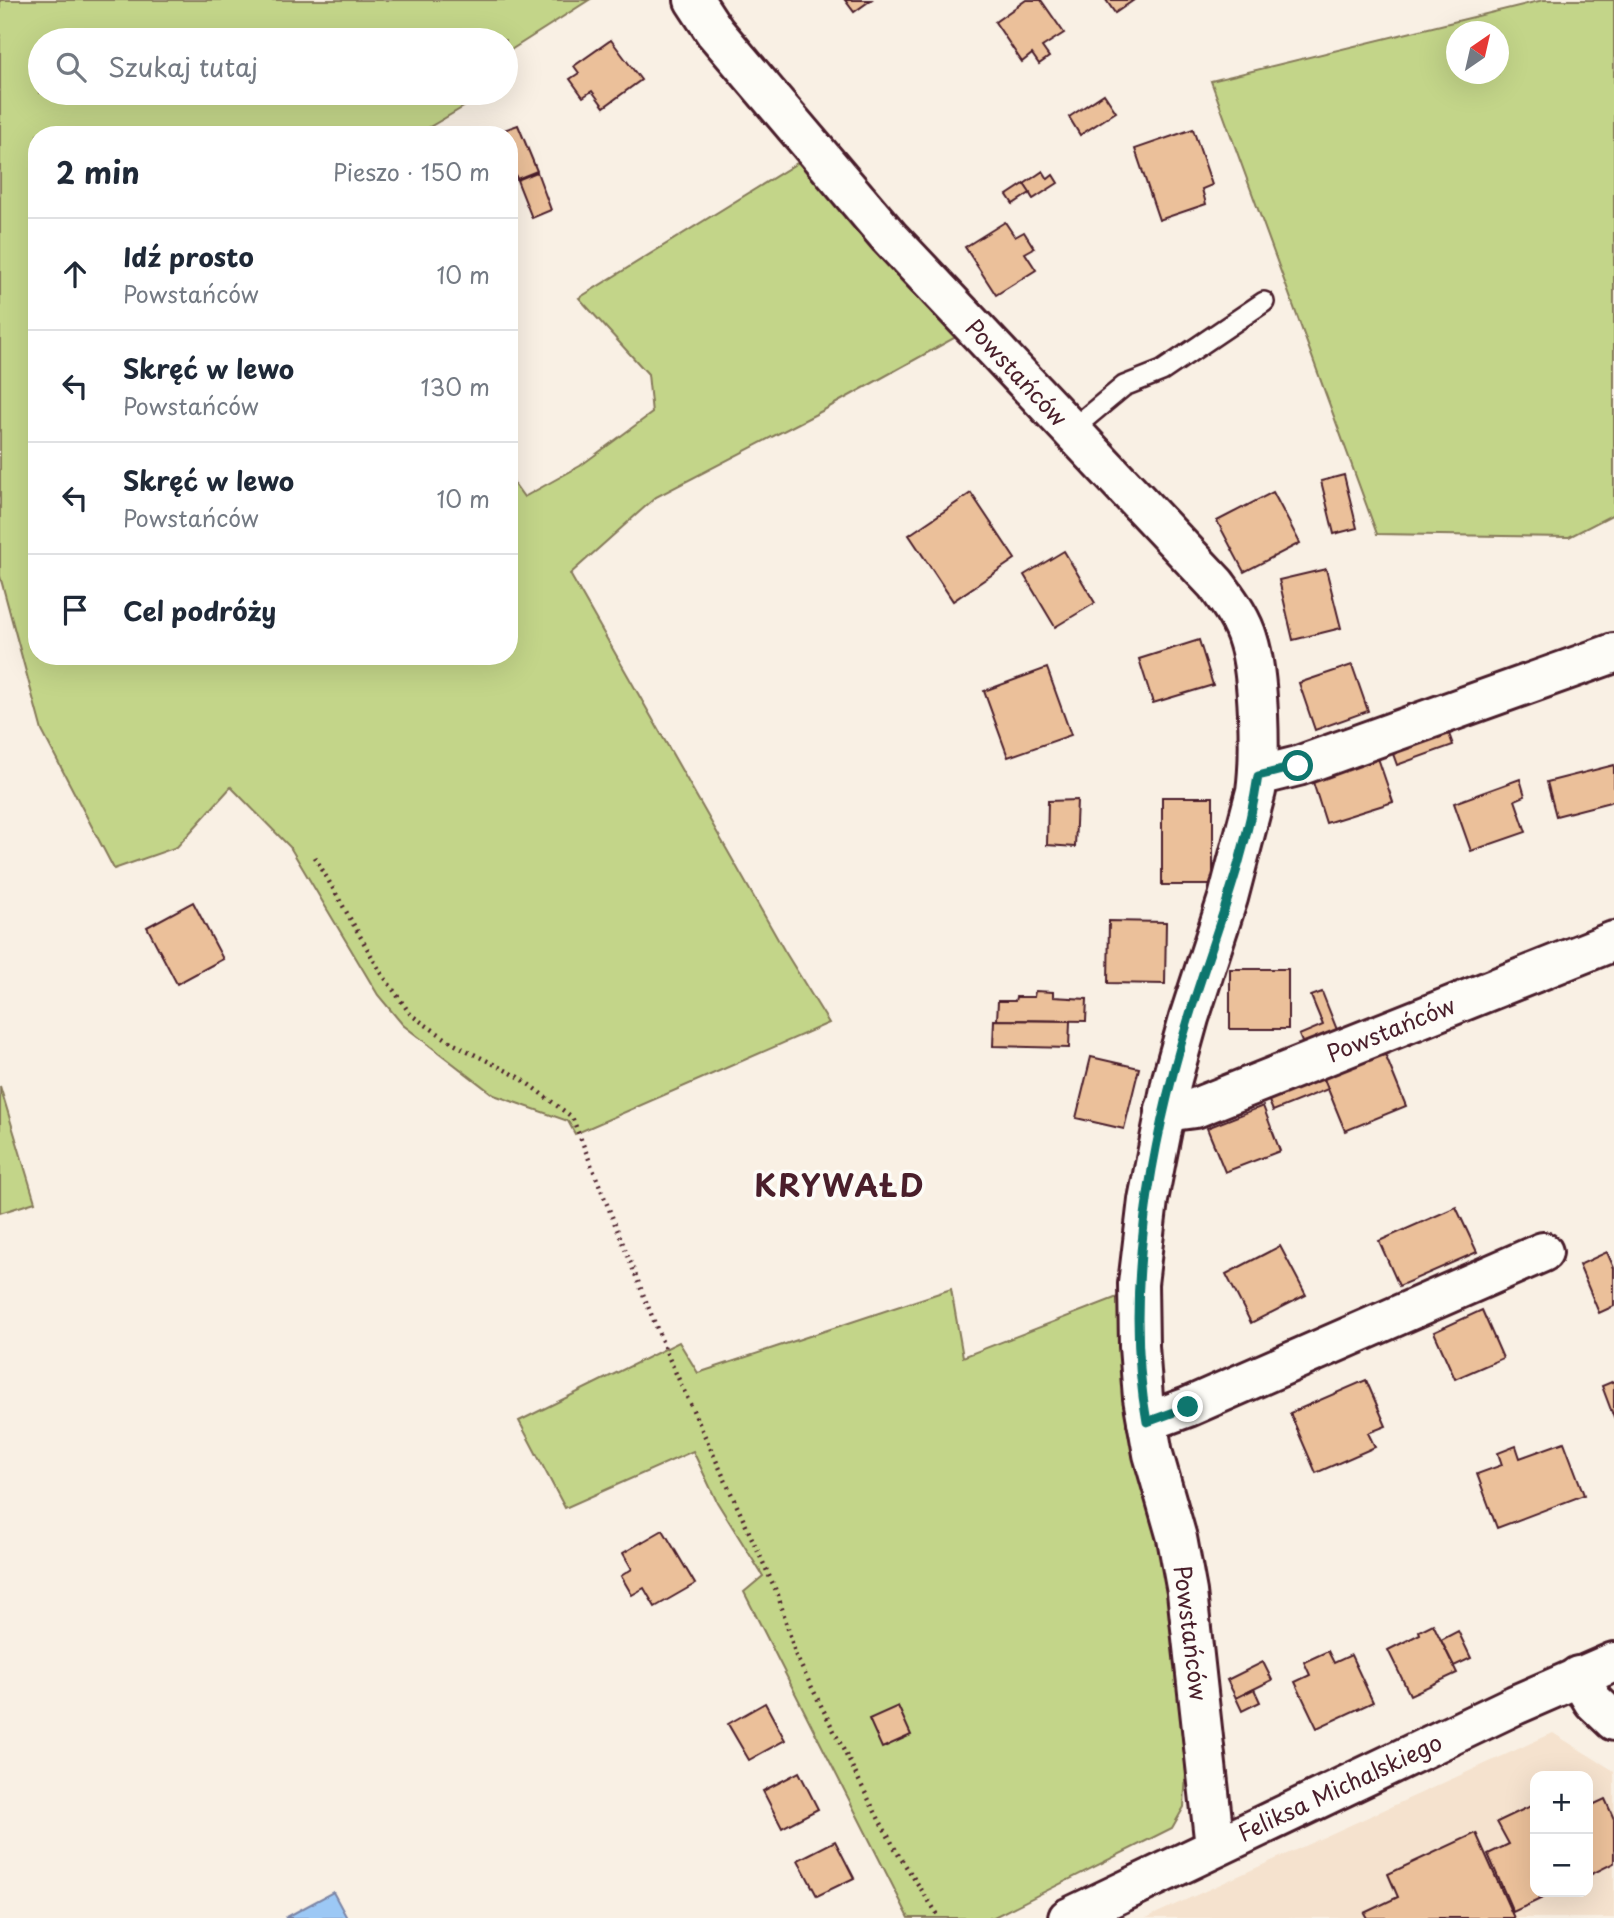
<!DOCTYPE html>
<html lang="pl">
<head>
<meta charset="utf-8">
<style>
  body { margin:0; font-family:"Playpen Sans",sans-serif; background:#f2f2f3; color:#1f2937 }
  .controls { position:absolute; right:21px; bottom:21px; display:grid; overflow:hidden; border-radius:14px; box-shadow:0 7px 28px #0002 }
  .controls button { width:63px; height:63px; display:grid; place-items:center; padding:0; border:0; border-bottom:2px solid #e0e1e3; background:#fff; color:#1f2937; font:35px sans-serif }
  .compass { position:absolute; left:1446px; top:21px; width:63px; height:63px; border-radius:50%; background:#fff; box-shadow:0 7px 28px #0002; rotate:34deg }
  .stop { position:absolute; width:21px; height:21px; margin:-16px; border:5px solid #0f766e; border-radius:50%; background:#fff }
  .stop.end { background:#0f766e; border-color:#fff; box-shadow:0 2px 7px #0008 }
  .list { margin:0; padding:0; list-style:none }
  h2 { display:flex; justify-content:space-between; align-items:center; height:91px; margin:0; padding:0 28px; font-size:30px }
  h2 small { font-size:23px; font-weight:400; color:#747a83 }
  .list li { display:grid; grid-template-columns:46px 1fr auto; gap:21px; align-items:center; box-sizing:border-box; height:112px; padding:0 28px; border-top:2px solid #e0e1e3 }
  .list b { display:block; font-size:26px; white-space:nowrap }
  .list p { margin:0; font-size:23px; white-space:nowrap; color:#747a83 }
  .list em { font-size:23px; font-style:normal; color:#747a83 }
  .icon { flex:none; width:38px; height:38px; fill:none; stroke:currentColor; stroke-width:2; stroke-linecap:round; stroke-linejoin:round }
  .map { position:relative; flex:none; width:1614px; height:1918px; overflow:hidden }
  .search { position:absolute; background:#fff; box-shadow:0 7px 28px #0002; left:28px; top:28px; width:490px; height:77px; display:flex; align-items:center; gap:18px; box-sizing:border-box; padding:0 24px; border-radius:38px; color:#747a83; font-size:26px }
  .panel { position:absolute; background:#fff; box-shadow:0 7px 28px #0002; left:28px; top:126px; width:490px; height:539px; border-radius:28px }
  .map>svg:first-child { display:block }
  .built { fill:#f5e2ce; fill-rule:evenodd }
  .green { fill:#c3d589; stroke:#867a5a; stroke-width:2; fill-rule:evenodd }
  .water { fill:#9cc8f5; stroke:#7b84a4; stroke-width:2 }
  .building { fill:#ebc09a; stroke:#4a1f2b; stroke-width:2 }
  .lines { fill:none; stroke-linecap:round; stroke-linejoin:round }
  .lane-casing { stroke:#4a1f2b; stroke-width:24 }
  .street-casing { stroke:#4a1f2b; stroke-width:44 }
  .secondary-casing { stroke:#4a1f2b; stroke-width:44 }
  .path { stroke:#4a1f2b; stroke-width:4.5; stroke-dasharray:2 5; stroke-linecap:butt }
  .lane { stroke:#fdfcf7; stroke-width:19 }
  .street { stroke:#fdfcf7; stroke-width:38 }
  .secondary { stroke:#fdfcf7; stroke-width:38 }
  .route { stroke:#0f766e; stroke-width:9 }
  .labels { text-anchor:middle; stroke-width:7; stroke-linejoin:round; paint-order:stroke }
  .street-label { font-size:23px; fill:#4a1f2b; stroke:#fdfcf7 }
  .district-label { font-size:30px; font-weight:bold; letter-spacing:2px; fill:#4a1f2b; stroke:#fdfcf7 }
</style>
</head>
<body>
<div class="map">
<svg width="1614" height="1918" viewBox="0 0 1614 1918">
  <rect width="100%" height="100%" fill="#f9f0e4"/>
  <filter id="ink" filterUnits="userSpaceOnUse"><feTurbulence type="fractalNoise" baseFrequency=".0143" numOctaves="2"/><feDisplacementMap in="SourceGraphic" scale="14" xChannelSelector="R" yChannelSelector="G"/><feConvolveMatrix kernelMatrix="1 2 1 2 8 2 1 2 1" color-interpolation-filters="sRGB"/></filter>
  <g filter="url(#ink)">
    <path class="built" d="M1553 1733 1614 1771V1918H1146ZM1535 1776H1588V1892H1535Z"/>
    <g class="green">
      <polygon points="0,0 589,0 506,53 506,40 40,40 40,93 460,93 467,105 416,135 37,135 37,656 509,656 509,476 524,497 580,466 652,413 648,374 579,298 802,160 956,337 822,411 656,497 570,574 784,950 829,1023 575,1134 568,1121 494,1095 403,1025 378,995 290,847 231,787 177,847 114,869 42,731 0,576"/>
      <path d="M1543 0H1614V514L1569 537 1377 534 1211 81ZM1456 32H1498V74H1456Z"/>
      <polygon points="0,1086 35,1202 0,1213"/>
      <polygon points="951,1289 963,1357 1120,1296 1120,1365 1125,1412 1160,1551 1168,1594 1186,1772 1184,1807 1172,1828 992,1918 909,1918 744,1592 763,1576 717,1502 693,1451 565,1508 519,1421 679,1342 698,1373"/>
    </g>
    <polygon class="water" points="333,1892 347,1918 285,1918"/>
    <g class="building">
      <polygon points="845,0 871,0 854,12"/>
      <polygon points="1026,0 1041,0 1064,33 1042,47 1049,57 1039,64 1032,54 1022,62 995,22"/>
      <polygon points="1106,0 1134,0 1115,13"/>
      <polygon points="611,40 641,80 604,107 592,91 583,97 570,79 579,73 574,66"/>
      <polygon points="1104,94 1116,112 1080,135 1069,117"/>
      <polygon points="518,125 537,171 517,179 509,161 509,135 499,135 498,132"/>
      <polygon points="1193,129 1212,185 1202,189 1206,204 1159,220 1135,149"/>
      <polygon points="1043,171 1048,179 1053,175 1058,183 1033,199 1024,184"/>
      <polygon points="537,172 551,210 532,218 517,180"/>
      <polygon points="1024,184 1030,193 1013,204 1007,195"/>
      <polygon points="1005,222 1015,237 1024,232 1034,248 1025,253 1036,270 996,295 965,247"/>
      <polygon points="1344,475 1357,528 1334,534 1321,481"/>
      <polygon points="1273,492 1300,543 1244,572 1217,521"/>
      <polygon points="971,493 1015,559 953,601 909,535"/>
      <polygon points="1064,551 1095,603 1055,627 1024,575"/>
      <polygon points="1326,569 1341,628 1293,640 1279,580"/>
      <polygon points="1199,640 1213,685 1153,703 1139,659"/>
      <polygon points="1352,665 1368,711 1315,730 1299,683"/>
      <polygon points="1047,668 1071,735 1008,757 984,691"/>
      <polygon points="1444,720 1453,745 1397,765 1388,740"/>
      <polygon points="1378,758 1393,802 1326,823 1312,779"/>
      <polygon points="1614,765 1614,801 1556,816 1547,782"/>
      <polygon points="1520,779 1525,796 1515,800 1526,832 1471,851 1454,803"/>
      <rect x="1162" y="797" width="51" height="88"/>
      <polygon points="1077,800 1075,847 1047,845 1048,801"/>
      <polygon points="193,902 223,959 177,984 147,927"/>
      <polygon points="1109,921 1166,922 1165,984 1108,983"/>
      <rect x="1230" y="969" width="58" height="60"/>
      <polygon points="1035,991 1053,992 1053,997 1087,999 1086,1021 997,1020 998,1001 1015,1001 1016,997 1034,997"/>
      <polygon points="1322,992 1341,1040 1307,1054 1299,1035 1323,1025 1311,996"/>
      <polygon points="994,1020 1070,1021 1069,1048 993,1046"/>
      <polygon points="1380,1042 1406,1106 1345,1131 1319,1067"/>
      <polygon points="1091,1057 1139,1068 1124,1129 1076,1118"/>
      <polygon points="1319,1067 1328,1089 1273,1111 1264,1089"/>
      <polygon points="1263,1106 1280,1151 1225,1172 1207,1128"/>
      <polygon points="1456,1207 1477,1252 1399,1286 1379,1241"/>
      <polygon points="1280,1246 1306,1295 1251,1323 1226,1274"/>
      <polygon points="1607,1252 1614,1268 1614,1306 1599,1313 1579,1265"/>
      <polygon points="1482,1310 1503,1358 1455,1379 1434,1332"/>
      <polygon points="1366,1380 1386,1426 1368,1433 1375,1447 1316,1473 1290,1413"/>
      <polygon points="1614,1381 1614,1418 1602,1386"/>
      <polygon points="1564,1442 1584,1495 1497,1528 1477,1474 1502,1465 1498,1453 1516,1446 1520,1458"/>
      <polygon points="663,1530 695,1584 655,1607 644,1588 632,1595 621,1576 632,1569 623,1553"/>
      <polygon points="1433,1624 1457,1673 1410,1695 1388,1650 1420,1634 1419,1631"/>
      <polygon points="1458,1631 1471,1658 1454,1666 1441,1640"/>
      <polygon points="1328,1651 1334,1663 1351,1655 1373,1702 1317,1728 1295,1682 1310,1675 1304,1662"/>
      <polygon points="1263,1662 1272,1680 1236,1698 1227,1680"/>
      <polygon points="1254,1689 1260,1702 1242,1711 1236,1698"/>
      <polygon points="765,1703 785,1740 749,1760 728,1724"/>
      <polygon points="898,1706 911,1735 882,1748 869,1719"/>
      <polygon points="799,1772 818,1809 782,1828 763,1791"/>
      <polygon points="1605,1799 1614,1819 1614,1863 1588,1876 1588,1807"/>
      <polygon points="1535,1804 1535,1892 1555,1892 1513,1912 1488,1854 1509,1844 1497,1822"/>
      <polygon points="1476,1833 1514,1918 1367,1918 1364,1913 1398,1897 1388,1874"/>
      <polygon points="835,1841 854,1878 817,1896 798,1860"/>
    </g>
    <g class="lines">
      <defs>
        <polyline id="lane" points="1070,431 1124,386 1162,371 1264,302"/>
        <g id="street">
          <path d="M694 0 715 32 889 237 1216 584C1229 602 1242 619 1248 640 1259 674 1261 755 1256 791L1228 898 1189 1018 1172 1079 1148 1200 1138 1284 1139 1346 1143 1398 1153 1454 1177 1538 1187 1592 1215 1847"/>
          <polyline points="1258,776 1298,766 1614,653"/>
          <polyline points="1165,1109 1180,1110 1195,1108 1614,941"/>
          <polyline points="1147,1422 1188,1407 1543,1252"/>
          <polyline points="1578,1676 1593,1701 1614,1721"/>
        </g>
        <polyline id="secondary" points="1068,1918 1515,1705 1614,1662"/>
      </defs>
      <use href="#lane" class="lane-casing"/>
      <use href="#street" class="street-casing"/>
      <use href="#secondary" class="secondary-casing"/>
      <polyline class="path" points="315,857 380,971 411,1015 454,1044 519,1077 572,1117 668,1356 778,1595 796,1656 876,1814 898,1854 940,1918"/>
      <use href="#lane" class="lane"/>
      <use href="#street" class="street"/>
      <use href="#secondary" class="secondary"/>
    </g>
  </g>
  <g class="lines" filter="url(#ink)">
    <path class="route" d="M1188 1407 1147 1422C1123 1292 1151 1142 1189 1017 1213 938 1246 859 1258 776L1298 766"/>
  </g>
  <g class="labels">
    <g class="street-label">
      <text transform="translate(1016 373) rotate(47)" y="8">Powstańców</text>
      <text transform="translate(1391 1030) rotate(-22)" y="8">Powstańców</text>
      <text transform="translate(1190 1633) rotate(83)" y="8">Powstańców</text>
      <text transform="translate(1340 1788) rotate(-25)" y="8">Feliksa Michalskiego</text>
    </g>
    <g class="district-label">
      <text x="840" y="1197">KRYWAŁD</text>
    </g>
  </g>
</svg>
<div class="controls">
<button>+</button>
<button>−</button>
</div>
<svg class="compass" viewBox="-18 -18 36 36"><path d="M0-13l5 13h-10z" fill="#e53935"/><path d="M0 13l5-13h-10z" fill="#747a83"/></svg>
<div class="stop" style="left:1298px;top:766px"></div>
<div class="stop end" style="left:1188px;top:1407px"></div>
<div class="search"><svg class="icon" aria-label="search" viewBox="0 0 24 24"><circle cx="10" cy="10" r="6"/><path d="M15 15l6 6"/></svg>Szukaj tutaj</div>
<section class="panel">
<h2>2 min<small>Pieszo · 150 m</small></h2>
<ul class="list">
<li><svg class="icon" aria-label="ahead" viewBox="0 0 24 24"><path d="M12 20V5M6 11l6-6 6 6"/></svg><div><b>Idź prosto</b><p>Powstańców</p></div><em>10 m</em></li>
<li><svg class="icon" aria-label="left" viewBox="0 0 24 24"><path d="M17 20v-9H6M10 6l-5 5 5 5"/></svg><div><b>Skręć w lewo</b><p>Powstańców</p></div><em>130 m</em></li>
<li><svg class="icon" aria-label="left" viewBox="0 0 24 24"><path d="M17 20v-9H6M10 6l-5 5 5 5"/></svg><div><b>Skręć w lewo</b><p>Powstańców</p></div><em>10 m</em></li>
<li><svg class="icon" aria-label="arrive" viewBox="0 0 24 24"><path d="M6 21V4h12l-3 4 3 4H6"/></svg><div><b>Cel podróży</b></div></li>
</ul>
</section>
</div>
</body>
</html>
